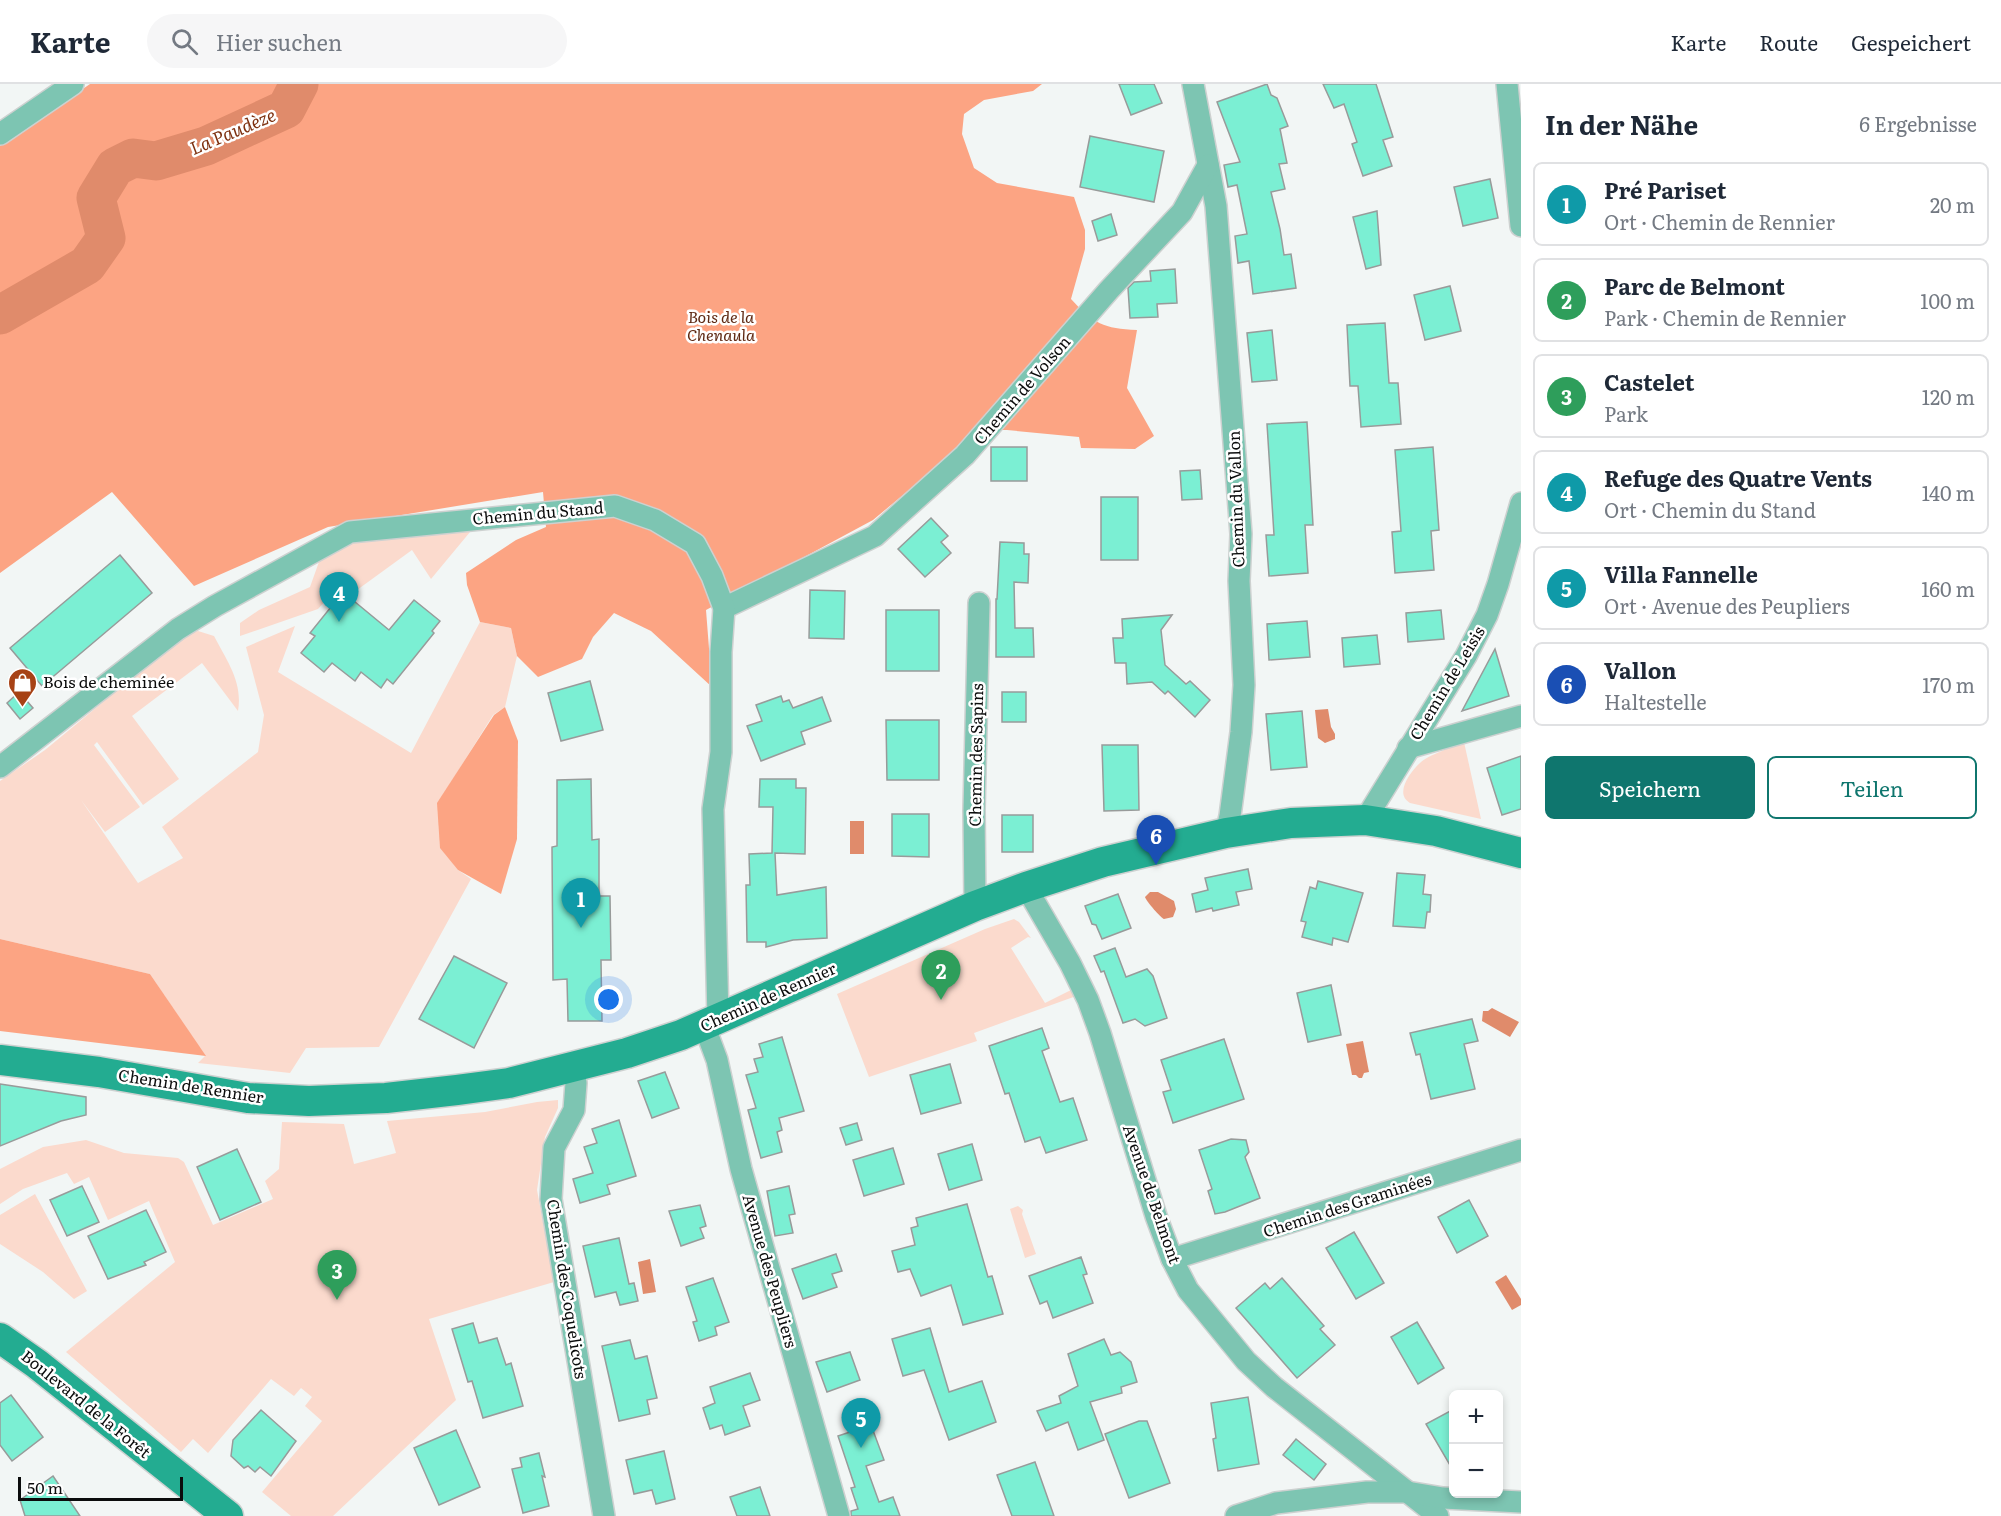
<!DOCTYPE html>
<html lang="de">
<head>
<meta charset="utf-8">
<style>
  body { margin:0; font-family:Literata,serif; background:#f6f6f7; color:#1f2937 }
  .controls { position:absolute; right:18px; bottom:18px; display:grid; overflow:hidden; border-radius:9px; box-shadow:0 3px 9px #0003 }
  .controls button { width:54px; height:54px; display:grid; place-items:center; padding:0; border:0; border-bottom:2px solid #e0e1e3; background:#fff; color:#1f2937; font:30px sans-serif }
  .scale { position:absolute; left:18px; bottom:15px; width:165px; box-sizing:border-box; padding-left:6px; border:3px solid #0b0c0c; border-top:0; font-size:16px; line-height:21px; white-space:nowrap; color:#0b0c0c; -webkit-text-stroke:4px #fff; paint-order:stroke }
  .you { position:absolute; left:609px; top:916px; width:21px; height:21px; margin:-15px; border:4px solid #fff; border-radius:50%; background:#1a73e8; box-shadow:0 0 0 9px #1a73e833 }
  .badge { display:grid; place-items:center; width:39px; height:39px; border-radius:50%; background:#0f766e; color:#fff; font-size:20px; font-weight:700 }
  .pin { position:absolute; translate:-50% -50px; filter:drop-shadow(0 2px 3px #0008) }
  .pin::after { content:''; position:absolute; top:32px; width:21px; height:18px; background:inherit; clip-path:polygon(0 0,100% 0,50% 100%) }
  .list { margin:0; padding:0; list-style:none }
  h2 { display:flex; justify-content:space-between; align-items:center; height:78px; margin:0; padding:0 24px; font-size:26px }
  h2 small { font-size:20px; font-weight:400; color:#747a83 }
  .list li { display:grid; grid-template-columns:39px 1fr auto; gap:18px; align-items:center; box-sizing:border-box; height:84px; margin:0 12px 12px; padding:0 12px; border:2px solid #e0e1e3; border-radius:9px }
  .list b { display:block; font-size:22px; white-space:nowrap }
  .list p { margin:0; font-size:20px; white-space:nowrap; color:#747a83 }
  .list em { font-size:20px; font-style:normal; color:#747a83 }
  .actions { display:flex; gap:12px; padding:18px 24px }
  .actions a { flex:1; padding:14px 0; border:2px solid #0f766e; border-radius:9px; text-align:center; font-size:21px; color:#0f766e }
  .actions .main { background:#0f766e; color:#fff }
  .icon { flex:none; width:33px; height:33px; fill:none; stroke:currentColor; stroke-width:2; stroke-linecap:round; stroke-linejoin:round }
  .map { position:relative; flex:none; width:1521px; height:1432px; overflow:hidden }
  header { display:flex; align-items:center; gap:36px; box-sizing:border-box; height:84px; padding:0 30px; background:#fff; border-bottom:2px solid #e0e1e3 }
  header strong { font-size:28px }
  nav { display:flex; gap:33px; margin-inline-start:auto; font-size:21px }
  .search { width:420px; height:54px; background:#f6f6f7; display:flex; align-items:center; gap:15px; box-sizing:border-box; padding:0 21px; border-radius:33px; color:#747a83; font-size:22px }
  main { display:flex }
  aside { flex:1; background:#fff }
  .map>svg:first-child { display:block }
  .green { fill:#fbdacd }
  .forest { fill:#fca483 }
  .water { fill:#e08b6b }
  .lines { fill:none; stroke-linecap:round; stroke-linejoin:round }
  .river { stroke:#e08b6b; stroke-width:39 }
  .building { fill:#7befd3; stroke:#989b9a; stroke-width:1.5 }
  .street-casing { stroke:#cdd1d0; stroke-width:24 }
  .secondary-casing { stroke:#cdd1d0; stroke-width:33 }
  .street { stroke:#7dc5b2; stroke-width:21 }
  .secondary { stroke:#23ac91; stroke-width:30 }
  .labels { text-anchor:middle; stroke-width:5; stroke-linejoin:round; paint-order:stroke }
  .park-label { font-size:16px; font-style:italic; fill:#5e2812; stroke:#fff }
  .street-label { font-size:16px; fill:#0b0c0c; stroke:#fff }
  .poi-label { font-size:16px; fill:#0b0c0c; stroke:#fff; text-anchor:start }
  .water-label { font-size:18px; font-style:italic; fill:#7e3110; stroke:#fff }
</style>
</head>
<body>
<header>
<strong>Karte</strong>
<div class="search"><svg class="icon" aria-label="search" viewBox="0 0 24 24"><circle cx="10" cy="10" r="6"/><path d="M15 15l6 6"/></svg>Hier suchen</div>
<nav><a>Karte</a><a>Route</a><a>Gespeichert</a></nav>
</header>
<main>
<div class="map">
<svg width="1521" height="1432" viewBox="0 0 1521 1432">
  <rect width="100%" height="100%" fill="#f2f6f5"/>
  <g class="green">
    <polygon points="475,442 431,495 412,466 357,506 343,497 318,525 240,552 240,539 259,526 310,503 320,475 342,460"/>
    <path d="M480 538 511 544 517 572 505 623 493 631 438 719 458 786 471 795 379 963 306 964 290 989 198 979 205 972 150 890 0 855V697L45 666 184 551 198 547 214 552C227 577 243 598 238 627L202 579 132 632 179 695 143 721 97 658 94 661 140 723 105 748 81 716 138 799 183 774 162 743 258 668 264 631 246 563 295 542 278 588 411 669Z"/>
    <path d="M1464 658 1481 735 1410 719C1394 710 1410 688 1420 679 1428 671 1453 663 1464 658Z"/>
    <polygon points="1014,835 1019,838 1031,854 1028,853 1011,864 1045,919 1075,904 1079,911 974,949 977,957 869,993 837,910 985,845"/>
    <polygon points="558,1016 558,1024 545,1053 537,1106 554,1198 429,1235 456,1316 333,1432 291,1432 262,1408 322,1337 305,1322 312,1313 301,1304 294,1312 271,1295 208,1369 193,1355 181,1368 66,1268 175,1178 149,1117 108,1136 89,1093 74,1100 67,1089 23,1105 0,1120 0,1085 43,1063 86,1056 124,1069 178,1074 184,1078 213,1141 273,1115 265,1097 279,1085 282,1038 344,1040 354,1080 396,1069 387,1037 485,1028 537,1018"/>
    <polygon points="35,1110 87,1207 74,1215 43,1188 0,1160 0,1131"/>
    <polygon points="1018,1122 1023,1126 1022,1130 1036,1170 1025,1174 1010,1125"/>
  </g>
  <g class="forest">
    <path d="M90 0H1042L1033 7 984 16 964 30 962 50 974 84 997 99 1074 113 1085 146V165L1071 215C1093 239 1104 245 1137 246L1127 304 1154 352 1135 365 1081 364 1079 353 1007 346H981L873 436 706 526 712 603 651 547 614 529 593 553 582 575 538 593 517 572 511 544 480 538 467 501 466 489 516 456 546 443 543 408 328 443 194 502 112 408 0 489V62Z"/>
    <polygon points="505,623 518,657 517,755 501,810 458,786 440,764 437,719 494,631"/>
    <polygon points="0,855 150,890 206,972 0,947"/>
  </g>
  <g class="water">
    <polygon points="1328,625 1331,643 1335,650 1335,655 1325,659 1318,654 1315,626"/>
    <rect x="850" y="737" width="14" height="33"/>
    <path d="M1150 808H1158L1174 817 1176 825 1173 833 1164 835C1161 834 1146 817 1145 813Z"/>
    <polygon points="1492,924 1519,938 1510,953 1482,937 1483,927 1488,927"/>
    <polygon points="1363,957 1369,988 1364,989 1362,994 1359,994 1356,991 1352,991 1346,960"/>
    <polygon points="650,1175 656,1208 643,1210 638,1178"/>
    <polygon points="1506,1191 1521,1215 1521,1221 1512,1226 1495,1198"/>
  </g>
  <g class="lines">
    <polyline class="river" points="0,231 87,181 106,154 96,114 115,83 133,74 156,77 206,62 286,25 299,0"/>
  </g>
  <g class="building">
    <polygon points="1119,0 1154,0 1162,19 1131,31"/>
    <polygon points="1267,0 1271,11 1277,14 1288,42 1280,45 1287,79 1279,80 1285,105 1271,108 1280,145 1284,171 1291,170 1296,204 1253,210 1249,177 1238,179 1235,152 1247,150 1237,101 1228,103 1224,81 1240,78 1217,18"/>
    <polygon points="1323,0 1376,0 1393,53 1383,56 1392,82 1363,92 1352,60 1357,58 1344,20 1334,24"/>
    <polygon points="1090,52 1164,67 1154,118 1080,103"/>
    <polygon points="1490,95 1498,134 1463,142 1454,103"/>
    <polygon points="1377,127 1381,181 1366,185 1353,133"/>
    <polygon points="1111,130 1117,151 1098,157 1092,137"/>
    <polygon points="1175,185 1177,219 1157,220 1158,233 1130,234 1128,204 1134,198 1151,197 1150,187"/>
    <polygon points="1450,202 1461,247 1425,256 1414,211"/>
    <polygon points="1385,239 1389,299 1398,299 1401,340 1361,343 1358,302 1350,302 1347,241"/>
    <polygon points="1272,246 1277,296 1252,298 1247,249"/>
    <polygon points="1307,338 1313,441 1305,441 1308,489 1269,492 1266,451 1274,451 1267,340"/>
    <rect x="991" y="363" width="36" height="34"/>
    <polygon points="1433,363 1439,446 1431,447 1434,486 1395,489 1392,448 1401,447 1395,366"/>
    <polygon points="1200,386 1202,415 1182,416 1180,387"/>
    <rect x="1101" y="413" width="37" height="63"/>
    <polygon points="931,434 948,452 941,458 951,469 925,493 898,465"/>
    <polygon points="1000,458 1024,459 1024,470 1029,470 1028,499 1014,498 1015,544 1033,544 1034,573 996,573 996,515 997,515"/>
    <polygon points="120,471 152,509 42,602 10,564"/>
    <polygon points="810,506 845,507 844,555 809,554"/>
    <polygon points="343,508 389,546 414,516 440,537 432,547 434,549 393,600 387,595 381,604 361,588 355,597 332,579 324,588 301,569 315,552 310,549"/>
    <rect x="886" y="526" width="53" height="61"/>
    <polygon points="1441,526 1444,555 1408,558 1406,529"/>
    <polygon points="1172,531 1161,546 1165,581 1186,600 1190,597 1210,616 1195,633 1168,607 1165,610 1152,598 1127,600 1126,579 1115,579 1113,554 1123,554 1122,535"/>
    <polygon points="1307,537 1310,573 1269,576 1267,540"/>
    <polygon points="1377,551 1380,580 1344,583 1342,554"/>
    <polygon points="1495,565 1509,612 1462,627"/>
    <polygon points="590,597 603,646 561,657 548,609"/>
    <polygon points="19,608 33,624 20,635 7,619"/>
    <rect x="1002" y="608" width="24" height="30"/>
    <polygon points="781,612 783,618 789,616 793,624 822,613 831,637 801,648 805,660 761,677 747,642 762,637 756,621"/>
    <polygon points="1302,627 1307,683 1271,686 1266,630"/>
    <polygon points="886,636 939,636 939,696 887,696"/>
    <polygon points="1102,661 1138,661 1139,726 1104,727"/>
    <polygon points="1521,672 1521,725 1502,731 1487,684"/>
    <polygon points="591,695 592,756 599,755 599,812 610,812 611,876 601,876 602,937 568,937 567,895 553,896 552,763 557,762 557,696"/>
    <polygon points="760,695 796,695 796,704 806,704 805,770 775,769 777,811 826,803 827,854 793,856 766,863 766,858 747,858 746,801 750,801 749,770 772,769 773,723 759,723"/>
    <polygon points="892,730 929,730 929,773 892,772"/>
    <rect x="1002" y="731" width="31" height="37"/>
    <polygon points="1248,785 1252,805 1236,808 1239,821 1213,827 1212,824 1196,828 1192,810 1208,806 1205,794"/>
    <polygon points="1397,789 1425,791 1423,810 1431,811 1430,828 1427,828 1425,844 1393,842"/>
    <polygon points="1318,797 1363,809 1348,858 1333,854 1332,861 1302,853 1306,838 1301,837 1310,803 1316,805"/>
    <polygon points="1118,810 1131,844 1102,855 1096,841 1092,840 1085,822"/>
    <polygon points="1115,864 1126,893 1147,885 1153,892 1167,934 1145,942 1135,935 1123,939 1104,887 1101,888 1094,872"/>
    <polygon points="454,872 507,899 474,964 419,935"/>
    <polygon points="1331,901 1341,951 1308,958 1297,909"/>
    <polygon points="1472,935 1478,957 1464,960 1475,1005 1431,1015 1420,970 1416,971 1410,949"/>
    <polygon points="1042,944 1049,964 1042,967 1060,1018 1073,1014 1087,1056 1046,1069 1040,1053 1025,1058 1009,1009 1005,1010 989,962"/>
    <polygon points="782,953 804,1027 779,1034 782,1046 777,1048 782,1068 761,1074 748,1026 756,1024 746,991 758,988 754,975 763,973 759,960"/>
    <polygon points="1224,955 1244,1015 1173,1039 1163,1008 1171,1006 1161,976"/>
    <polygon points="950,980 961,1019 921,1030 910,991"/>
    <polygon points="665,988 679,1024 652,1034 638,997"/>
    <polygon points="0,1000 86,1013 86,1031 61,1037 0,1062"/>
    <polygon points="619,1036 636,1092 607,1101 610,1110 580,1119 573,1095 593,1089 584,1063 597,1059 592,1045"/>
    <polygon points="857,1039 862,1056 846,1061 840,1044"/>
    <polygon points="1231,1055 1246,1056 1249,1068 1245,1073 1260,1114 1225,1128 1215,1130 1208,1107 1212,1105 1199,1066"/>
    <polygon points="972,1060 982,1096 949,1106 938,1070"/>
    <polygon points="893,1064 904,1100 864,1112 853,1076"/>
    <polygon points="237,1065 261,1118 220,1136 197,1083"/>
    <polygon points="82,1102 99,1138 67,1152 50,1116"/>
    <polygon points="789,1102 795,1130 789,1131 793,1149 775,1152 767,1107"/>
    <polygon points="1469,1116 1488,1152 1457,1169 1438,1133"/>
    <polygon points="967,1120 988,1193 992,1192 1003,1230 963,1241 951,1201 921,1212 910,1185 898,1188 892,1167 915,1161 911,1144 918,1142 916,1134"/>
    <polygon points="700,1121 706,1142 700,1144 704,1154 681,1162 669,1127"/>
    <polygon points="146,1126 166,1168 144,1178 146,1181 108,1195 88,1152"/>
    <polygon points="1354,1148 1384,1199 1356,1215 1326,1164"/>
    <polygon points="619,1154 629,1200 634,1199 638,1217 620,1221 616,1208 595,1213 583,1162"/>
    <polygon points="836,1170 842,1187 832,1190 837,1203 803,1215 792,1185"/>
    <polygon points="1081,1173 1087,1190 1083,1191 1093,1219 1053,1234 1047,1217 1040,1220 1029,1192"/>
    <polygon points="713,1194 729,1238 715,1243 717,1251 699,1257 693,1238 697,1237 686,1203"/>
    <polygon points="1282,1194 1324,1242 1320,1245 1335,1261 1297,1294 1236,1224 1265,1199 1270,1205"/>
    <polygon points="1417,1238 1444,1284 1418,1300 1391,1253"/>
    <polygon points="473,1239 479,1259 497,1254 506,1281 511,1279 523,1322 483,1334 472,1297 468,1298 452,1245"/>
    <polygon points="930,1244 949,1308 982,1297 996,1338 949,1356 924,1286 903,1292 892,1255"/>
    <polygon points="1104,1255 1111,1271 1120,1268 1131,1278 1137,1298 1121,1303 1122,1309 1090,1318 1104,1356 1078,1366 1068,1338 1046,1347 1037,1327 1061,1319 1059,1312 1078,1302 1068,1270"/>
    <polygon points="630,1256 635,1275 647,1272 657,1314 647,1316 650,1330 619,1337 602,1262"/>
    <polygon points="850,1268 860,1296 827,1308 816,1278"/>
    <polygon points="750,1289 760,1316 743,1322 750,1342 725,1351 722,1341 710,1345 703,1324 715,1319 710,1303"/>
    <polygon points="11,1311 43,1353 12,1377 0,1361 0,1319"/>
    <polygon points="1248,1313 1259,1380 1218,1387 1213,1355 1216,1354 1211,1319"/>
    <polygon points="1454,1325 1454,1388 1426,1340"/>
    <polygon points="261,1326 296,1357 271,1392 260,1383 255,1388 248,1382 244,1384 231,1372 233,1356"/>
    <polygon points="1139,1337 1147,1337 1170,1399 1129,1414 1105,1350"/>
    <polygon points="871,1341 884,1376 866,1382 879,1418 893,1413 900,1432 851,1432 851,1427 858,1425 851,1404 855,1403 838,1352"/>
    <polygon points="456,1346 480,1403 439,1421 414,1364"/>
    <polygon points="1296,1355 1326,1380 1314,1396 1283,1371"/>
    <polygon points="664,1367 675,1415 656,1420 652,1406 634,1410 626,1376"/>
    <polygon points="539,1369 545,1393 542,1392 549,1422 523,1429 512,1385 522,1383 520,1374"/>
    <polygon points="1035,1378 1054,1432 1012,1432 997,1391"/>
    <polygon points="53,1392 80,1432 25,1432 20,1416"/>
    <polygon points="760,1403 770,1432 737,1432 730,1413"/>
  </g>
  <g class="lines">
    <defs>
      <g id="street">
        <polyline points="1193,0 1216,122 1241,450 1239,497 1244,601 1241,648 1230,732 1226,749"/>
        <polyline points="1507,0 1521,142"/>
        <polyline points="0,50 73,0"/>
        <polyline points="724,524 875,452 965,371 1109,206 1182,128 1208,81"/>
        <polyline points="1408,664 1521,632"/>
        <polyline points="0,683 178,545 215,522 350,448 615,422 655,436 695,460 712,492 724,524 721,568 721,668 713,725 718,935"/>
        <polyline points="1365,736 1466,572 1487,531 1498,500 1521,419"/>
        <polyline points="1026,803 1070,879 1088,916 1100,949 1156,1132 1172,1175 1188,1206 1246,1277 1274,1303 1438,1432"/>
        <polyline points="975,822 974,726 979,519"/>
        <polyline points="704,941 717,976 741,1085 839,1432"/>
        <polyline points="572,982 576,999 574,1026 554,1064 551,1115 604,1432"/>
        <polyline points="1172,1175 1521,1066"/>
        <polyline points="1236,1432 1276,1419 1367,1408 1407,1408 1443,1414 1521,1418"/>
      </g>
      <g id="secondary">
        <polyline points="0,976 99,988 248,1014 309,1017 386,1014 457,1006 509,999 627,969 681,951 975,822 1026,803 1103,778 1226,749 1291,739 1365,736 1436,747 1521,769"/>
        <polyline points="0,1254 37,1280 228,1432"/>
      </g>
    </defs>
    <use href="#street" class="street-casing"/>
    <use href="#secondary" class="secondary-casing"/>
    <use href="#street" class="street"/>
    <use href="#secondary" class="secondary"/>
  </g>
  <defs>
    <symbol id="shop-pin" viewBox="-11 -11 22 30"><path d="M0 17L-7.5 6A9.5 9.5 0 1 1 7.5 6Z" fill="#a74215" stroke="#fff"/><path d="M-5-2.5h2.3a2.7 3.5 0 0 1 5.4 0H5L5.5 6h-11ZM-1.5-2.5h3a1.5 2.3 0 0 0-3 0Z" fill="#fff"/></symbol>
  </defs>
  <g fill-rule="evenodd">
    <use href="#shop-pin" x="6" y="582" width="33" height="45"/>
  </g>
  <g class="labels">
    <g class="park-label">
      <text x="721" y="239">Bois de la<tspan x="721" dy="18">Chenaula</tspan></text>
    </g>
    <g class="street-label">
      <text transform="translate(1022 306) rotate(-49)" y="6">Chemin de Volson</text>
      <text transform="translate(1236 415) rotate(-92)" y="6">Chemin du Vallon</text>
      <text transform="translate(538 429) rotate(-5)" y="6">Chemin du Stand</text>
      <text transform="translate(1447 599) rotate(-59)" y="6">Chemin de Leisis</text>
      <text transform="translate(976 671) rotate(-89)" y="6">Chemin des Sapins</text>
      <text transform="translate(768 913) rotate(-24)" y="6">Chemin de Rennier</text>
      <text transform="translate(191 1002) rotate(9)" y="6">Chemin de Rennier</text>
      <text transform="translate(1152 1110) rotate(71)" y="6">Avenue de Belmont</text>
      <text transform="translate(1347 1121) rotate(-18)" y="6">Chemin des Graminées</text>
      <text transform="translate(770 1187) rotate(74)" y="6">Avenue des Peupliers</text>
      <text transform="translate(567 1205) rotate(81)" y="6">Chemin des Coquelicots</text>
      <text transform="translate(86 1320) rotate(39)" y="6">Boulevard de la Forêt</text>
    </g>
    <g class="poi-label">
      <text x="43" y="604">Bois de cheminée</text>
    </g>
    <g class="water-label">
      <text transform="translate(233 48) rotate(-23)" y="6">La Paudèze</text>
    </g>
  </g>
</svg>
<div class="controls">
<button>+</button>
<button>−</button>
</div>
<div class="scale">50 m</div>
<div class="you"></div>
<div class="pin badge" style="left:581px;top:844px;background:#0f9aa8">1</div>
<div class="pin badge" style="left:941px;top:916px;background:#2e9e5b">2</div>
<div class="pin badge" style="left:337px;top:1216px;background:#2e9e5b">3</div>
<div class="pin badge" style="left:339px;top:538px;background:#0f9aa8">4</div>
<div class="pin badge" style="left:861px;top:1364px;background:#0f9aa8">5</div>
<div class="pin badge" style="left:1156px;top:781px;background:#1a4fb4">6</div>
</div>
<aside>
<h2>In der Nähe<small>6 Ergebnisse</small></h2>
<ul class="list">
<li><span class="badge" style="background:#0f9aa8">1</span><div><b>Pré Pariset</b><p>Ort · Chemin de Rennier</p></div><em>20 m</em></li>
<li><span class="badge" style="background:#2e9e5b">2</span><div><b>Parc de Belmont</b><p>Park · Chemin de Rennier</p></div><em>100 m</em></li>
<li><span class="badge" style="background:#2e9e5b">3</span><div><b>Castelet</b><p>Park</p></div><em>120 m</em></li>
<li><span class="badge" style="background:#0f9aa8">4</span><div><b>Refuge des Quatre Vents</b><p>Ort · Chemin du Stand</p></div><em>140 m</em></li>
<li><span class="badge" style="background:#0f9aa8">5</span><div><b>Villa Fannelle</b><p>Ort · Avenue des Peupliers</p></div><em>160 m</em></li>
<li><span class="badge" style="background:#1a4fb4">6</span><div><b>Vallon</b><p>Haltestelle</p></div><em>170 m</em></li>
</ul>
<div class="actions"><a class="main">Speichern</a><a>Teilen</a></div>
</aside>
</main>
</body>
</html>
